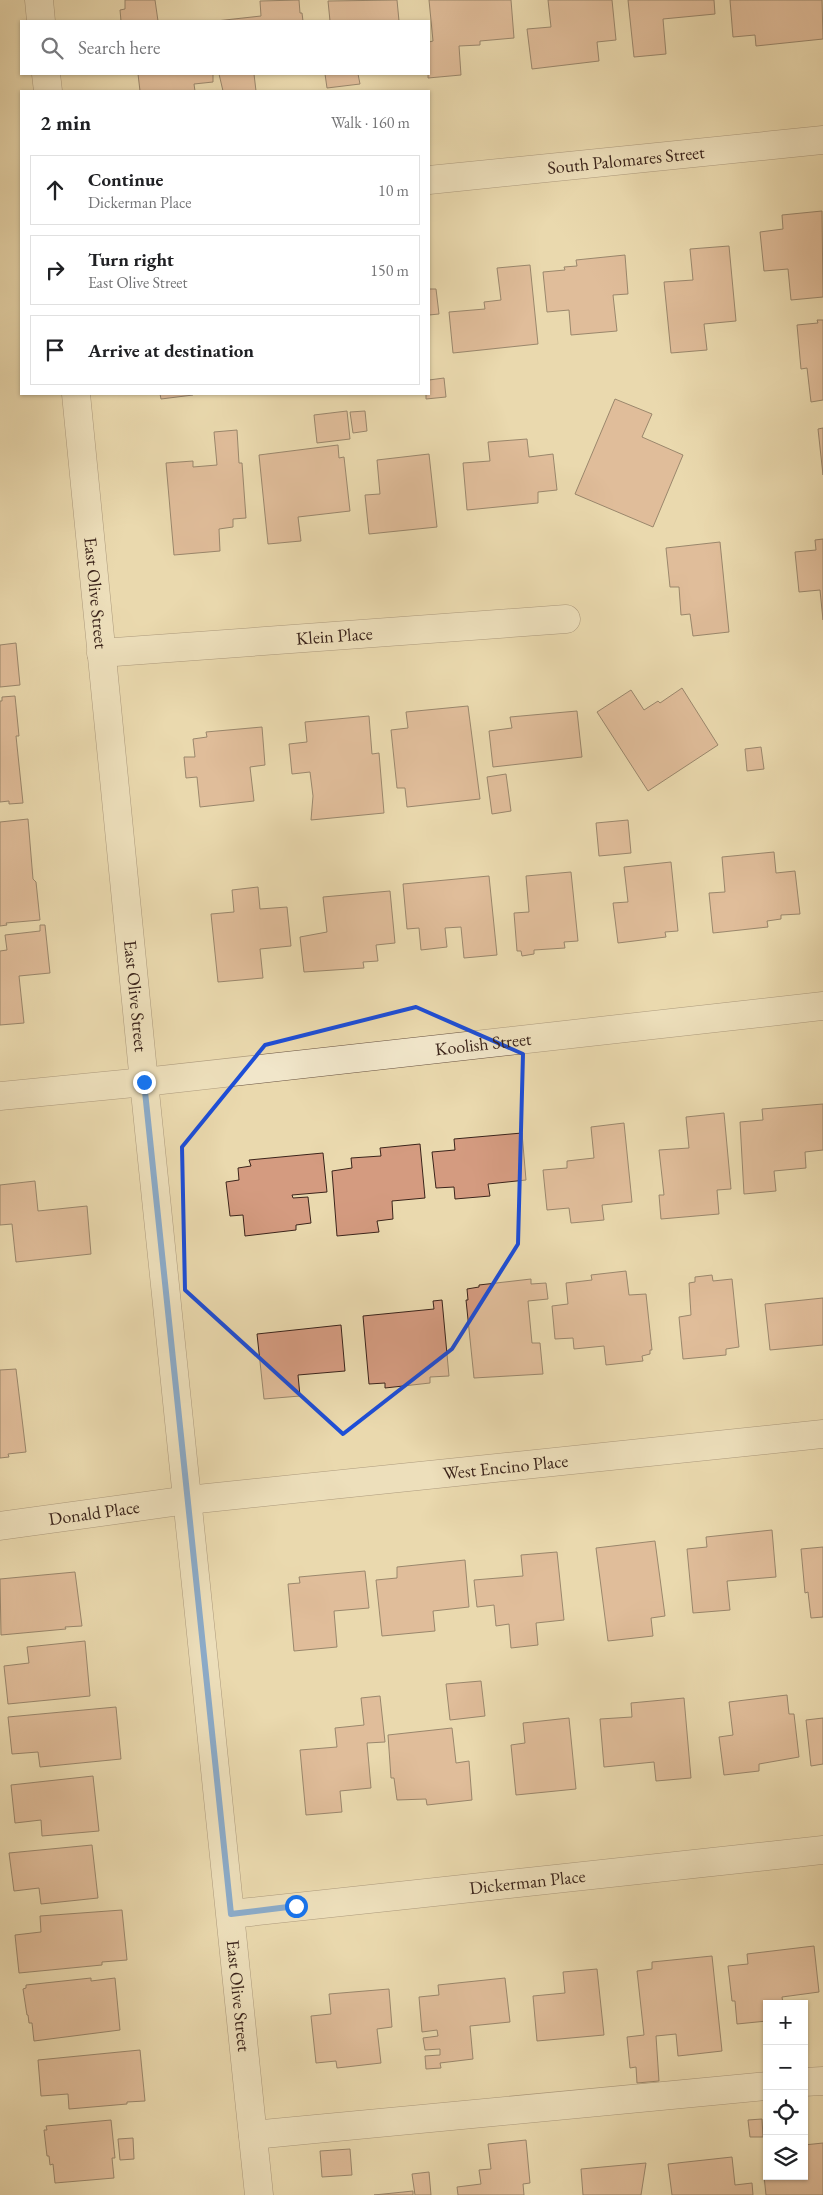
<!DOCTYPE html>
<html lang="en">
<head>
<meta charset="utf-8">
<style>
  body { margin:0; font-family:"EB Garamond",serif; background:#f2f2f2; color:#202124 }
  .controls { position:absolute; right:15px; bottom:15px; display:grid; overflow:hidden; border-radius:0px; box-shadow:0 1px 4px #0004 }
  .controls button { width:45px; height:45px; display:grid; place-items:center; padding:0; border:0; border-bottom:1px solid #e0e0e0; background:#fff; color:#202124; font:25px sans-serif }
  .stop { position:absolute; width:15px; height:15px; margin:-11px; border:4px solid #1a73e8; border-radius:50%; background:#fff }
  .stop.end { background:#1a73e8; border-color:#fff; box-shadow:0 1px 5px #0008 }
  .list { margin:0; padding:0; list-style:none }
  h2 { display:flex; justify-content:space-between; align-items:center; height:65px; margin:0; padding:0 20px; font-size:21px }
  h2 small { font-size:16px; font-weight:400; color:#757577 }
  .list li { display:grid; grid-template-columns:32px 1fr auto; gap:15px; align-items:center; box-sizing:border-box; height:70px; margin:0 10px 10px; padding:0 10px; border:1px solid #e0e0e0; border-radius:0px }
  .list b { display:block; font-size:19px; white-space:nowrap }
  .list p { margin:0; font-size:16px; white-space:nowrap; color:#757577 }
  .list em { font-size:16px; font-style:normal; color:#757577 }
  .icon { flex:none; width:28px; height:28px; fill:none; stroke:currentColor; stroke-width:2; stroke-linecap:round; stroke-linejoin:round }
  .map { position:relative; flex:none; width:823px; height:2195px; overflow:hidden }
  .search { position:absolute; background:#fff; box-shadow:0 1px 4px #0004; left:20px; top:20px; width:410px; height:55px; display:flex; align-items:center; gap:12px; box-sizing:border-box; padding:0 18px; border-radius:0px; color:#757577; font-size:19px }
  .panel { position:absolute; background:#fff; box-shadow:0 1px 4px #0004; left:20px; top:90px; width:410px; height:305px; border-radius:0px }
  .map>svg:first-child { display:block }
  .building { fill:#d49b80; stroke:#3b241b }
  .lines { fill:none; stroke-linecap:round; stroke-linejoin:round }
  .minor-casing { stroke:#675140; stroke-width:29 }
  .minor { stroke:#f1e6ca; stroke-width:28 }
  .route { stroke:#1a73e8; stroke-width:6 }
  .marked { fill:none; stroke:#1d4ed8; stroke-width:4; stroke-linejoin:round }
  .labels { text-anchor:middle; stroke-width:4; stroke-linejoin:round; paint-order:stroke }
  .street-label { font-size:18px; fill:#3b241b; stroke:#f1e6ca }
</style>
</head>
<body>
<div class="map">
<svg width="823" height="2195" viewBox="0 0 823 2195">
  <rect width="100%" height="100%" fill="#ead9ae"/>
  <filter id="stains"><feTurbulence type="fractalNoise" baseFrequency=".004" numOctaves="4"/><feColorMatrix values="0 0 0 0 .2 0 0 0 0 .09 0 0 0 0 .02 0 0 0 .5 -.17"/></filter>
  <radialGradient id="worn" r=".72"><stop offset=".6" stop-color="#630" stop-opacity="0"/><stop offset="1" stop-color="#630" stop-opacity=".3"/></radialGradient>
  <g class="building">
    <polygon points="125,0 155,0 158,21 121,21 120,10 125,9"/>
    <polygon points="299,0 300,13 302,13 303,21 216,21 261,16 260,1"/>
    <polygon points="397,0 399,21 330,21 328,1"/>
    <polygon points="429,0 511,0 514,38 480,41 480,45 459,46 461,75 428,78 429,42 433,41"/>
    <polygon points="548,0 612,0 616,40 597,42 599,61 532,69 527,29 551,27"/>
    <polygon points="628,0 714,0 715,14 663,19 666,54 634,57"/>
    <polygon points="730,0 822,0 823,39 756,46 755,35 733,37"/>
    <polygon points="138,74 213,74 213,82 194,84 195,91 140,91"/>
    <polygon points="219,74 254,74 256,91 223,91"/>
    <polygon points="325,74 358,74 360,84 327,88"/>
    <polygon points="822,211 823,297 791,300 788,269 764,271 760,232 783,229 782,215"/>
    <polygon points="729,246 736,321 704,324 707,350 671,353 664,282 693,280 690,249"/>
    <polygon points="625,255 628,294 613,295 617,331 571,335 569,310 547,312 543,272 565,270 564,267 577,266 576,260"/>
    <polygon points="530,265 538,344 453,353 449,312 485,309 484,302 501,300 497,268"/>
    <polygon points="429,289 436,289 439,314 429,315"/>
    <polygon points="817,320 823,320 823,400 811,402 807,368 801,369 797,325 818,323"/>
    <polygon points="444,378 446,397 426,399 426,394 429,394 429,380"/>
    <polygon points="160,394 193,394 193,395 161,399"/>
    <polygon points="615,399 652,414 642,437 683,455 653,527 575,494"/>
    <polygon points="347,411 350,439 317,443 314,415"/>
    <polygon points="365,411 367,431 353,433 350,412"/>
    <polygon points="823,428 823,475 818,429"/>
    <polygon points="237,430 239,463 242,463 246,518 233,519 233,527 219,529 220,551 174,555 166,463 193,461 193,467 217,465 214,432"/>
    <polygon points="527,439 529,457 553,454 557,490 538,492 538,503 467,510 463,463 490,461 488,442"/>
    <polygon points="338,445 339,458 344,457 350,511 298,517 301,541 268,544 259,455"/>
    <polygon points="429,454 437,527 369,534 365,495 380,494 377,460"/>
    <polygon points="823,539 823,620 820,590 799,592 795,552 816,550 815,540"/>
    <polygon points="720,542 729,632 693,636 690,614 681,615 679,587 670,587 666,548"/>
    <polygon points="16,643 20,685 0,687 0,645"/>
    <polygon points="682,688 718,745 648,791 597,712 631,690 644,710 658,701 660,703"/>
    <polygon points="15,696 19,736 16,736 23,803 9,804 9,801 0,802 0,701 2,701 2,697"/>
    <polygon points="468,706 480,799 407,807 405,788 397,788 391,730 408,728 406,712"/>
    <polygon points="577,711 582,757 493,767 489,731 512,728 510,717"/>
    <polygon points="369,716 372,754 379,753 384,813 311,820 313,796 310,772 292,774 289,744 307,742 305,722"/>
    <polygon points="262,727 265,765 250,767 254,801 200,807 197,777 186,778 184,757 195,757 193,739 207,737 206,732"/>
    <polygon points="761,747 764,769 747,771 745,749"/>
    <polygon points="506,774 511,811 492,814 487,777"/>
    <polygon points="28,819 33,879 36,882 40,920 6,923 7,925 0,926 0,822"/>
    <polygon points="628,820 631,853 599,856 596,823"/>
    <polygon points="774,852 776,873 795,871 800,914 781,915 781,919 767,921 768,927 713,933 709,893 725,892 722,857"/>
    <polygon points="671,862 678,931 665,932 666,937 618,943 613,903 628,902 624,867"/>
    <polygon points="571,872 578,941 564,942 565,948 534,950 534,954 522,956 521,951 517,951 514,913 529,912 526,876"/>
    <polygon points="489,876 497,955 464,958 461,927 445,928 447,947 421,950 419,928 407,929 403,884"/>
    <polygon points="258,887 260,909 287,907 291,946 260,949 263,978 218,982 211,914 234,912 232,890"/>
    <polygon points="390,891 395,943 376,945 378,961 363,962 364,968 304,972 300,937 327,932 323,897"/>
    <polygon points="40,925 45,925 50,973 19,976 24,1023 0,1025 0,951 7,950 5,935 40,931"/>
    <polygon points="823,1104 823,1150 805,1152 806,1168 774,1171 776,1191 744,1194 740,1122 763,1120 762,1109"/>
    <polygon points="724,1113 731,1189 717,1190 719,1214 661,1219 659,1195 664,1195 659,1150 689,1148 686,1117"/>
    <polygon points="624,1123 632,1202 602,1205 604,1220 571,1223 569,1208 547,1210 543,1170 567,1168 567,1161 594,1158 591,1127"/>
    <polygon points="522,1133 526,1180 488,1184 490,1196 455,1199 454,1187 436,1188 432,1152 455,1150 454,1139"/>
    <polygon points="420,1144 425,1198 392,1201 393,1219 377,1221 379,1232 337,1236 332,1171 352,1168 351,1158 381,1156 380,1148"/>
    <polygon points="323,1153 327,1192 292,1195 293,1198 308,1197 311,1223 296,1225 296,1230 245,1236 243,1215 230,1216 226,1182 239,1180 238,1168 251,1166 249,1160"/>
    <polygon points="35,1181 38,1211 87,1206 91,1254 16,1262 12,1224 0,1225 0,1185"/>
    <polygon points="626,1271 629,1295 646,1294 652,1350 650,1350 650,1354 642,1356 643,1361 606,1365 604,1346 574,1349 573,1338 555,1339 552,1306 568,1304 566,1283 592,1280 591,1275"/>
    <polygon points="712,1275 713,1281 732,1279 739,1347 726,1349 726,1355 683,1359 679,1317 691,1315 689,1283 695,1282 695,1277"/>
    <polygon points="531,1279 531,1284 546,1283 548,1299 528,1301 532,1343 540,1343 543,1374 474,1378 466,1300 468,1300 467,1289 479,1287 479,1285"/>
    <polygon points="823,1298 823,1345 770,1350 765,1304"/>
    <polygon points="442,1300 449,1376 430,1377 430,1383 385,1388 385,1383 369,1384 363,1316 434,1309 433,1301"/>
    <polygon points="341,1325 345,1371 298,1375 300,1396 264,1399 257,1334"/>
    <polygon points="16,1369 26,1452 8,1454 9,1457 0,1458 0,1370"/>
    <polygon points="772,1530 776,1577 727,1581 730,1610 693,1613 687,1549 707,1547 706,1537"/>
    <polygon points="655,1541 665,1616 651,1618 653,1636 608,1641 596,1548"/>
    <polygon points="823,1547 823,1617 811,1618 808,1592 805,1593 801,1549"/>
    <polygon points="557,1552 564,1620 536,1623 538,1645 511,1648 509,1624 496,1626 494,1605 477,1607 474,1580 523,1576 521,1555"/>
    <polygon points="465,1560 469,1607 433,1611 435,1631 382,1636 376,1580 397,1578 397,1567"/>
    <polygon points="365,1571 369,1608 334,1611 337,1647 294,1651 288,1584 300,1583 299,1577"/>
    <polygon points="75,1572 82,1626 65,1627 66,1629 1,1635 0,1579"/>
    <polygon points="85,1641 90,1696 8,1704 4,1666 29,1663 27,1647"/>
    <polygon points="481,1681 485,1716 450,1720 446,1684"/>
    <polygon points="787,1695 789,1714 794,1714 799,1757 759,1764 759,1771 724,1775 719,1737 733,1735 729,1702"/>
    <polygon points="380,1696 385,1742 367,1743 371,1788 340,1791 342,1812 306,1815 300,1750 337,1747 335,1728 364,1725 361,1698"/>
    <polygon points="684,1698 691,1778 656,1781 654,1762 604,1767 600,1719 632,1717 631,1703"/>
    <polygon points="116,1707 121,1759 40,1767 38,1752 12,1754 8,1717"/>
    <polygon points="569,1718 576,1789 516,1795 511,1745 525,1743 523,1723"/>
    <polygon points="823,1718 823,1764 811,1766 806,1720"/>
    <polygon points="452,1728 456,1763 469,1761 472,1800 427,1805 426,1799 397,1800 394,1778 391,1778 388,1735"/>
    <polygon points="93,1776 99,1831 42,1836 41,1820 15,1823 11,1785"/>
    <polygon points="92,1845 98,1898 41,1904 39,1888 14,1891 9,1853"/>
    <polygon points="122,1910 127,1960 102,1962 102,1965 19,1973 15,1935 41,1932 40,1916"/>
    <polygon points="814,1946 819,1992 782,1997 783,2004 767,2004 767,2021 737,2024 735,2001 732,2001 728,1966 748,1964 747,1954"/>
    <polygon points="712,1956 722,2051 678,2056 676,2034 656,2036 659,2081 637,2083 636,2067 630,2068 627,2037 644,2035 637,1971 652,1969 652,1962"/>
    <polygon points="597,1969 604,2035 537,2041 533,1996 565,1993 563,1972"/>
    <polygon points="91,1978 91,1981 115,1978 120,2030 34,2041 32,2023 29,2023 28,2015 27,2015 23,1989 26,1988 26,1985"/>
    <polygon points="505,1978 510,2022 470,2026 473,2059 440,2063 441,2068 426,2069 425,2056 440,2055 440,2049 425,2050 423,2038 438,2036 437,2030 422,2032 419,1997 439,1995 438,1985"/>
    <polygon points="389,1989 392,2027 377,2029 381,2063 337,2068 336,2061 316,2063 311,2016 331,2014 329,1994"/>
    <polygon points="140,2050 145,2101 127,2102 127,2104 69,2109 68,2094 41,2096 38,2060"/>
    <polygon points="762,2119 763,2137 750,2137 748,2120"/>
    <polygon points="111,2120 115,2158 112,2158 114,2178 55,2183 53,2164 50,2165 49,2156 47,2156 44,2130 47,2130 46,2126"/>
    <polygon points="133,2138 134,2159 120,2160 118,2139"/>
    <polygon points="526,2140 530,2183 523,2184 524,2195 458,2195 457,2187 481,2184 479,2170 491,2169 488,2144"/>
    <polygon points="823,2143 823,2195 766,2195 764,2176 804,2176 804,2145"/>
    <polygon points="350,2149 352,2175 322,2177 320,2151"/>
    <polygon points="732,2157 735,2185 752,2183 753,2195 672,2195 668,2164"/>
    <polygon points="646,2163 641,2195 583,2195 581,2169"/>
    <polygon points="429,2172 431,2195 415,2195 412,2174"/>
    <polygon points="413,2191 413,2195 374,2195"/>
  </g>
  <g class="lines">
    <defs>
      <g id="minor">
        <polyline points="39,0 41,21"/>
        <polyline points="46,74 48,91"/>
        <path id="s1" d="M429 180 823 140"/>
        <path id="s2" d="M76 394 144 1082 259 2195"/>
        <path id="s3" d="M101 653 566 619"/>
        <path id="s4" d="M0 1096 144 1082 823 1006"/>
        <path id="s5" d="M0 1526 188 1500 823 1434"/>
        <path id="s6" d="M231 1914 823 1850"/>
        <polyline points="804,2082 823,2081"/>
        <polyline points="253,2135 767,2086"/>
      </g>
    </defs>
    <use href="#minor" class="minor-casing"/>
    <use href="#minor" class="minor"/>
  </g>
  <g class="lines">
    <polyline class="route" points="144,1082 231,1914 296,1906"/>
  </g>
  <path d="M0 0H823V2195H0ZM416 1007 523 1054 518 1244 452 1349 343 1434 185 1290 182 1147 265 1045Z" fill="#ead9ae" fill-opacity=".55" fill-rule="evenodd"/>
  <path class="marked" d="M416 1007 523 1054 518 1244 452 1349 343 1434 185 1290 182 1147 265 1045Z"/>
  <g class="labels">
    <g class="street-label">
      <text dy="6" stroke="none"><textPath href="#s1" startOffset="198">South Palomares Street</textPath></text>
      <text dy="6" stroke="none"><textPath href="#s2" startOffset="200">East Olive Street</textPath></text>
      <text dy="6" stroke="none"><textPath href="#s3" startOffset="234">Klein Place</textPath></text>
      <text dy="6" stroke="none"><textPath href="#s2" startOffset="605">East Olive Street</textPath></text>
      <text dy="6" stroke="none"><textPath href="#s4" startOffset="486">Koolish Street</textPath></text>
      <text dy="6" stroke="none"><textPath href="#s5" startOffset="509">West Encino Place</textPath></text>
      <text dy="6" stroke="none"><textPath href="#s5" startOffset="95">Donald Place</textPath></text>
      <text dy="6" stroke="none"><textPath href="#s6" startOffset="298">Dickerman Place</textPath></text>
      <text dy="6" stroke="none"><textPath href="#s2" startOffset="1610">East Olive Street</textPath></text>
    </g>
  </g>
  <rect width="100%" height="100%" filter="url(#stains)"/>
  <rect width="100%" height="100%" fill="url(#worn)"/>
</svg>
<div class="controls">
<button>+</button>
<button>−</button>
<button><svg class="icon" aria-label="locate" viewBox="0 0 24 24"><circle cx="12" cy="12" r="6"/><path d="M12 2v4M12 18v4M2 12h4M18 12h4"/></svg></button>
<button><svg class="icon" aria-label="layers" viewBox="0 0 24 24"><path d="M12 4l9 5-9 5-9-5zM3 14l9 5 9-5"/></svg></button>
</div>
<div class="stop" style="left:296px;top:1906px"></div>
<div class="stop end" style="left:144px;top:1082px"></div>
<div class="search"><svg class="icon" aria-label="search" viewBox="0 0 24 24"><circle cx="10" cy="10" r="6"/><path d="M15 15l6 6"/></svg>Search here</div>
<section class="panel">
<h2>2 min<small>Walk · 160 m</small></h2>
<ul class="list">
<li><svg class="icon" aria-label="ahead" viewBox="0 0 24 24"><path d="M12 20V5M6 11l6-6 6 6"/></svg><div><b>Continue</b><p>Dickerman Place</p></div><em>10 m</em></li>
<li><svg class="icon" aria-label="right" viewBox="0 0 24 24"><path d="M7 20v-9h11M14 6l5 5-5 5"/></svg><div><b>Turn right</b><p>East Olive Street</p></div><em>150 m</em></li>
<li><svg class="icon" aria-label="arrive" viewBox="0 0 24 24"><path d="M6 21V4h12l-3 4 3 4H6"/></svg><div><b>Arrive at destination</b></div></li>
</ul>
</section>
</div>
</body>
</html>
